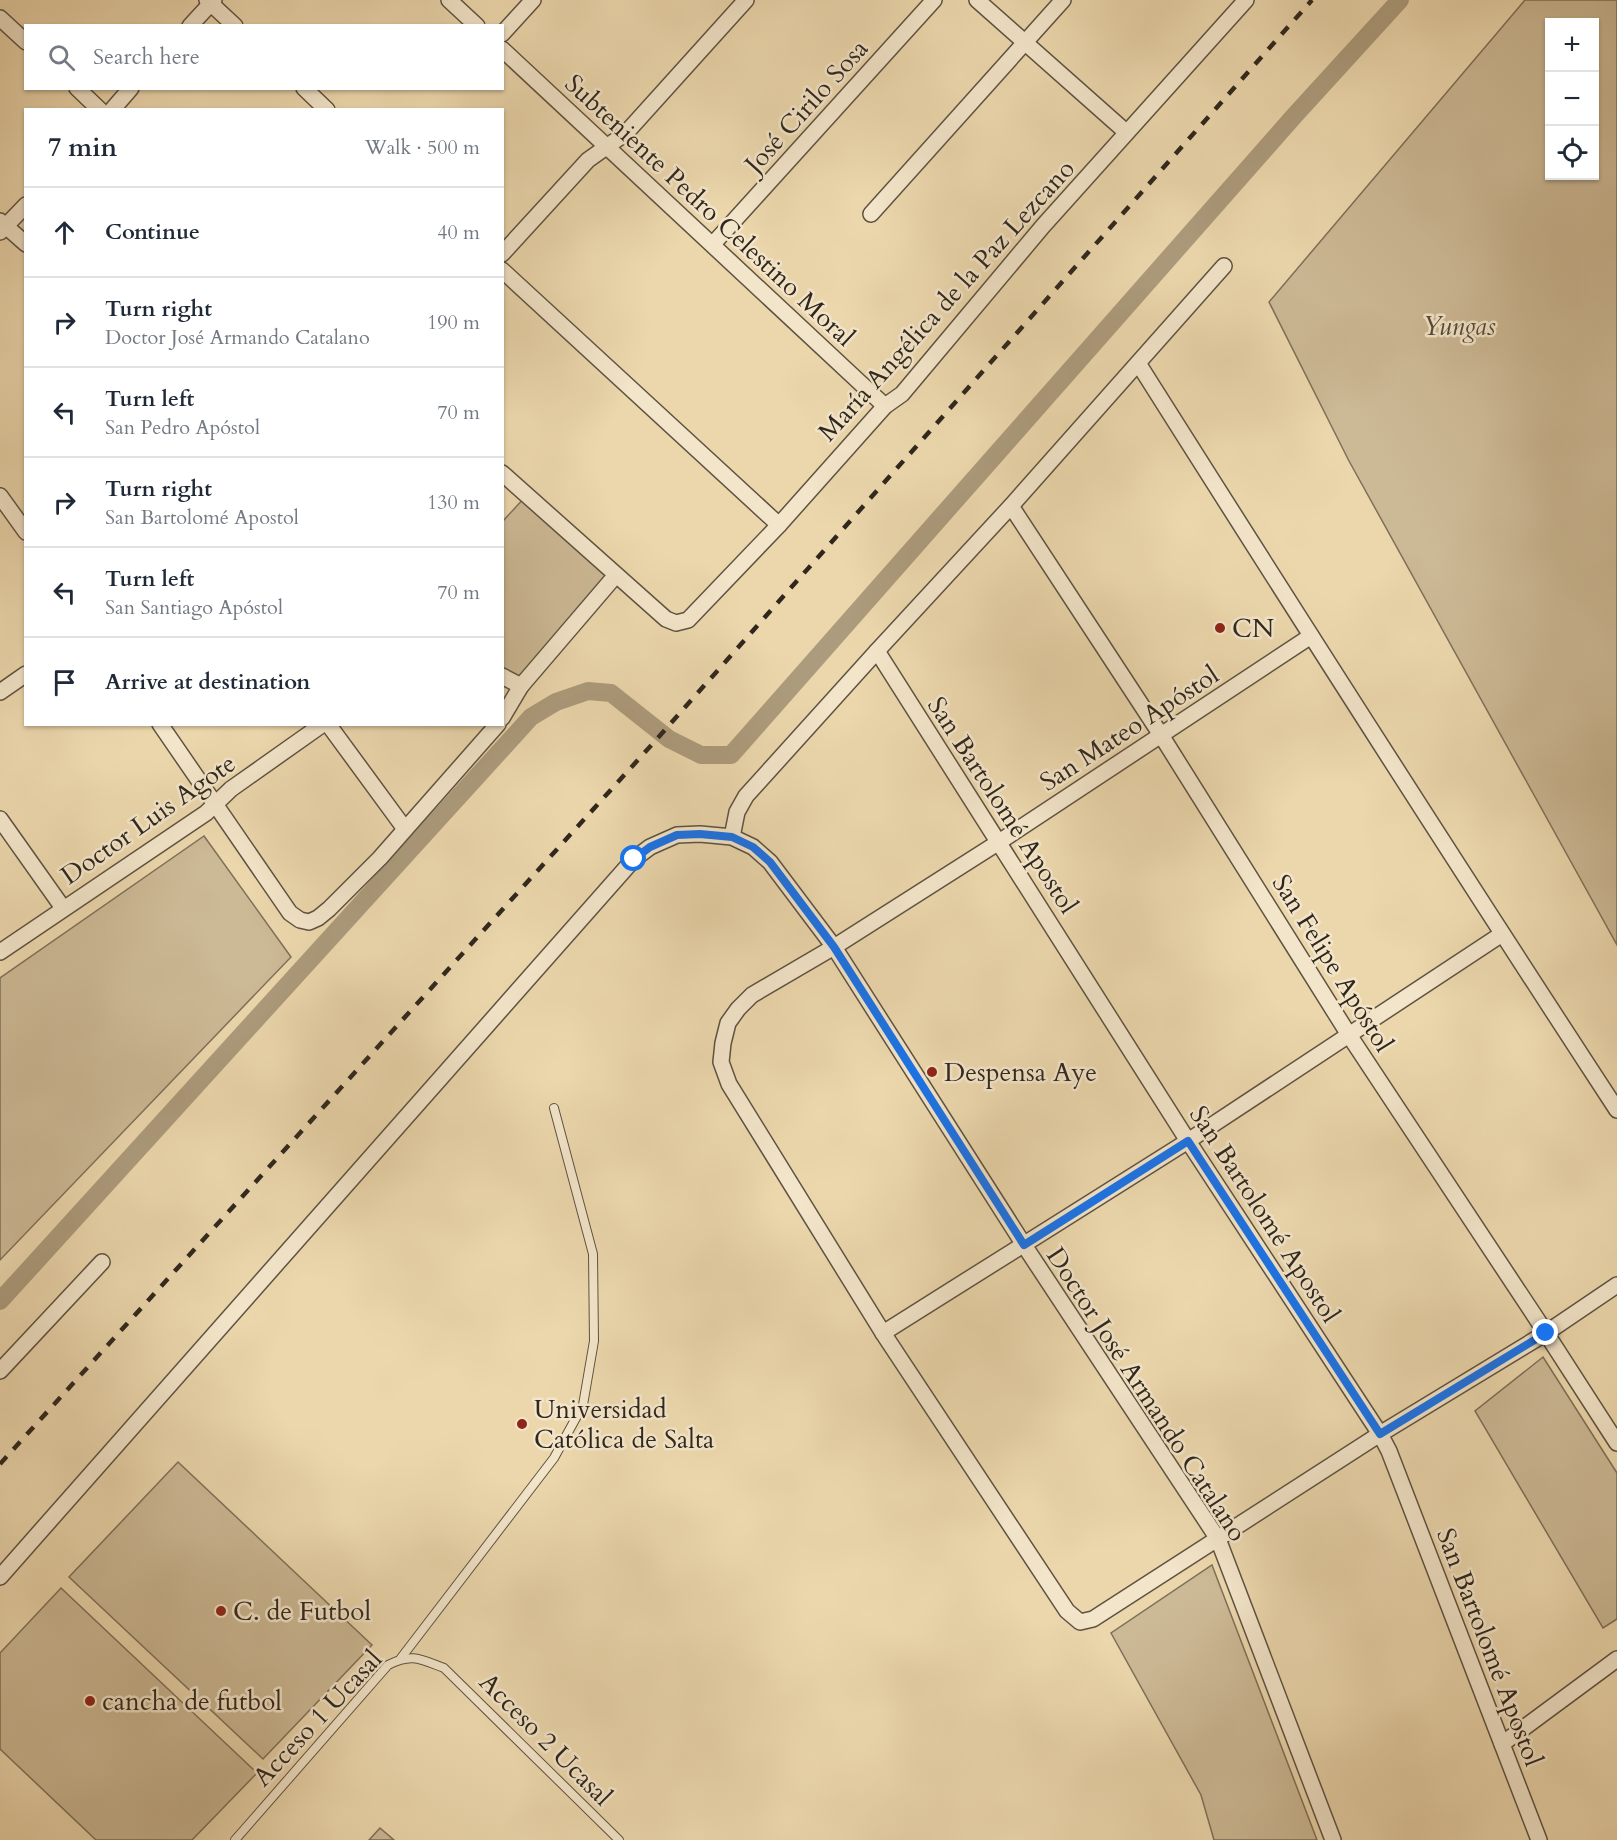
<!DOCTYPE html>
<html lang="en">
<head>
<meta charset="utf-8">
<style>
  body { margin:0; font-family:Cardo,serif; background:#f6f6f7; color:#1f2937 }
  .controls { position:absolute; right:18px; top:18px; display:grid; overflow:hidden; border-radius:0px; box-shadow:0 2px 4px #0004 }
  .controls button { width:54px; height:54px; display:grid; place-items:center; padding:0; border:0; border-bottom:2px solid #e0e1e3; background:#fff; color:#1f2937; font:30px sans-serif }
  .stop { position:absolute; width:18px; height:18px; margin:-14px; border:4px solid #1a73e8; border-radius:50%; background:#fff }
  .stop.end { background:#1a73e8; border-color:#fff; box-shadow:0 2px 6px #0008 }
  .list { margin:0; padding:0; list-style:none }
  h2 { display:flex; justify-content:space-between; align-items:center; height:78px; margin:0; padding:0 24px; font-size:26px }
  h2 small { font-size:20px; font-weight:400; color:#747a83 }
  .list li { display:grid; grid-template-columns:39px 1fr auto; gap:18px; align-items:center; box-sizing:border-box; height:90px; padding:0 24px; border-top:2px solid #e0e1e3 }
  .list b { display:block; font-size:22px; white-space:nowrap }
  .list p { margin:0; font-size:20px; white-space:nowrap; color:#747a83 }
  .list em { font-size:20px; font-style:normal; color:#747a83 }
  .icon { flex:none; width:33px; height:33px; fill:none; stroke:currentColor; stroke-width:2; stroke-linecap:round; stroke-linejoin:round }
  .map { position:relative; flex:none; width:1617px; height:1840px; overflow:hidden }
  .search { position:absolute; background:#fff; box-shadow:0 2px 4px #0004; left:24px; top:24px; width:480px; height:66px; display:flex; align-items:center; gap:15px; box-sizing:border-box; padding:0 21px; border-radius:0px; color:#747a83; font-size:22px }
  .panel { position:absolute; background:#fff; box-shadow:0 2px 4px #0004; left:24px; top:108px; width:480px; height:618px; border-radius:0px }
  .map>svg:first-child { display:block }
  .green { fill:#ccb995; stroke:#7e7059; stroke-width:1.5; fill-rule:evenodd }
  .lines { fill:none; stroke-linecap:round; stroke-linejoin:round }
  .canal { stroke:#ac9b7c; stroke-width:18 }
  .lane-casing { stroke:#5e5341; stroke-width:10 }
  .street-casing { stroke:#5e5341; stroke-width:18 }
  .lane { stroke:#f3e5ca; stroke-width:8 }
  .street { stroke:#f3e5ca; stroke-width:15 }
  .rail { stroke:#2f271d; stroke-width:4.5; stroke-dasharray:10 10; stroke-linecap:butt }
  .route { stroke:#1a73e8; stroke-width:8 }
  .poi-dot { fill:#8f2418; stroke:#f3e5ca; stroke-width:2 }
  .labels { text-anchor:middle; stroke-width:5; stroke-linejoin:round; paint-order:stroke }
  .street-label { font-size:26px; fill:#2f271d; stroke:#f3e5ca }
  .park-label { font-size:26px; font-style:italic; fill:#564c3b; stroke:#f3e5ca }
  .poi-label { font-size:26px; fill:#2f271d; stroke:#f3e5ca; text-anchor:start }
</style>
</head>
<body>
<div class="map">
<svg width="1617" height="1840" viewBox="0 0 1617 1840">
  <rect width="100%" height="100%" fill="#ecd7ad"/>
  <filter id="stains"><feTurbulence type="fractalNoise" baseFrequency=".00333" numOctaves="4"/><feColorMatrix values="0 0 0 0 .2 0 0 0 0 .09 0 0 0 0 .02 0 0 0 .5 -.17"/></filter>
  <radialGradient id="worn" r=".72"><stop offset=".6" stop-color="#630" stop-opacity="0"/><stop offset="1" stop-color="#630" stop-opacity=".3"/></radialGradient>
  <g class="green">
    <path d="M1525 0H1617V945L1349 461 1269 302ZM1550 22H1594V176H1550Z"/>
    <polygon points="527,495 616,575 521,686 503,672 502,522"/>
    <polygon points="204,836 291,957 0,1260 0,978"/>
    <polygon points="1543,1357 1617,1473 1617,1619 1603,1628 1475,1411"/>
    <polygon points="178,1462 372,1645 263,1759 69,1577"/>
    <polygon points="1212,1565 1317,1840 1214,1840 1201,1795 1111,1633"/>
    <polygon points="61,1588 257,1773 192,1840 96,1840 0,1749 0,1653"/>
    <polygon points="380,1828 394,1840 369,1840"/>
  </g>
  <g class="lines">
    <polyline class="canal" points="0,1301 531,717 556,702 588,691 611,693 669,739 701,755 731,755 1295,115 1400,0"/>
    <defs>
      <g id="lane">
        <polyline points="401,1658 554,1458 583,1405 594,1341 593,1254 554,1108"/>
        <path d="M235 1840 388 1665C412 1653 420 1659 444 1668L619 1840"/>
      </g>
      <g id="street">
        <polyline points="207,0 235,26"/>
        <polyline points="449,0 477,26"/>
        <polyline points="977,0 1126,132"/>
        <polyline points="0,18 26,42"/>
        <polyline points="190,26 214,0"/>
        <polyline points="502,34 533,0"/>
        <polyline points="502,49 885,406"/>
        <polyline points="77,88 100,110"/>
        <polyline points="304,88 327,110"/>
        <polyline points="112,110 131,88"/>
        <polyline points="871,214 1063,0"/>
        <polyline points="0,221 26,244"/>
        <polyline points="0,232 26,205"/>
        <polyline points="713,244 934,0"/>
        <polyline points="502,254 588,160 626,133 746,0"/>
        <polyline points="502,270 779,525"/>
        <path d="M1138 363C1296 613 1455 862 1617 1110"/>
        <polyline points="502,473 666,619 676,623 688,620 779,525 885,406 902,394 1043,226 1246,0"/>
        <polyline points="0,496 26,532"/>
        <polyline points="1011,506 1161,735 1349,1035 1546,1333 1617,1443"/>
        <polyline points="1311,636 999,842 834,947 752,995 738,1009 728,1023 723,1043 721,1062 729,1084 883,1333 1067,1611 1080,1622 1093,1619 1380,1434 1546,1333 1617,1285"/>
        <polyline points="877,651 1188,1141 1380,1434 1389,1451 1539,1840"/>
        <polyline points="502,676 521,686"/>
        <polyline points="0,692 26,674"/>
        <polyline points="502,718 521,686 616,575"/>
        <polyline points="160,724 290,913 300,920 309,922 318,918 329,909 380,858 498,724"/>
        <polyline points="328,724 405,829"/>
        <polyline points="0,819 63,908"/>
        <polyline points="732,837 737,812 746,796 877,651 1011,506 1224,266"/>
        <polyline points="0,952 206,813 231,789 323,724"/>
        <polyline points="883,1333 1188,1141 1502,934"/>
        <polyline points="0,1371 102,1262"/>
        <polyline points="0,1577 634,859 650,847 677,835 700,834 732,837 753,847 770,862 834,947 1024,1245 1218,1539 1333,1840"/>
        <polyline points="1502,1744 1617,1659"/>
      </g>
    </defs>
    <use href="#lane" class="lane-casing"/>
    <use href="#street" class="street-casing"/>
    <use href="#lane" class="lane"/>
    <use href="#street" class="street"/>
    <polyline class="rail" points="0,1464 656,740 1312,0"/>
  </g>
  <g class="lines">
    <polyline class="route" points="634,859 650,847 677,835 700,834 732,837 753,847 770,862 834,947 1024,1245 1188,1141 1380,1434 1546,1333"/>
  </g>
  <g class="poi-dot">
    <circle cx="1220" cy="628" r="6"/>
    <circle cx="932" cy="1072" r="6"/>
    <circle cx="522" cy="1424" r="6"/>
    <circle cx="221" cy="1611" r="6"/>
    <circle cx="90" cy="1701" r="6"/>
  </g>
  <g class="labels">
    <g class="street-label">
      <text transform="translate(806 106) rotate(-48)" y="9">José Cirilo Sosa</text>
      <text transform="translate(710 210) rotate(43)" y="9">Subteniente Pedro Celestino Moral</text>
      <text transform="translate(946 300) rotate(-48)" y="9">María Angélica de la Paz Lezcano</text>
      <text transform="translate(1129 728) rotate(-33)" y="9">San Mateo Apóstol</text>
      <text transform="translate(1003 805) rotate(57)" y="9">San Bartolomé Apostol</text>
      <text transform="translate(148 819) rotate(-35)" y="9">Doctor Luis Agote</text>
      <text transform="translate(1333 963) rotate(58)" y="9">San Felipe Apóstol</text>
      <text transform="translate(1265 1214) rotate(57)" y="9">San Bartolomé Apostol</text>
      <text transform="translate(1147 1394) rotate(57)" y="9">Doctor José Armando Catalano</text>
      <text transform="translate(1490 1647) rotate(69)" y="9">San Bartolomé Apostol</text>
      <text transform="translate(317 1718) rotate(-47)" y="9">Acceso 1 Ucasal</text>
      <text transform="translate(546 1739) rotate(45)" y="9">Acceso 2 Ucasal</text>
    </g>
    <g class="park-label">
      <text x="1459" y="335">Yungas</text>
    </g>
    <g class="poi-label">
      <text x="1232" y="637">CN</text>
      <text x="944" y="1081">Despensa Aye</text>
      <text x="534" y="1418">Universidad<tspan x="534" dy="30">Católica de Salta</tspan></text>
      <text x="233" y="1620">C. de Futbol</text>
      <text x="102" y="1710">cancha de futbol</text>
    </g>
  </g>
  <rect width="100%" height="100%" filter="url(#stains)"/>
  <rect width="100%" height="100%" fill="url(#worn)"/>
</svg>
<div class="controls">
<button>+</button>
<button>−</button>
<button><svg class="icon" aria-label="locate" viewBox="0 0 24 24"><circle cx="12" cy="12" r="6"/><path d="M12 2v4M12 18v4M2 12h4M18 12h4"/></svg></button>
</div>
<div class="stop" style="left:634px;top:859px"></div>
<div class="stop end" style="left:1546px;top:1333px"></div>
<div class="search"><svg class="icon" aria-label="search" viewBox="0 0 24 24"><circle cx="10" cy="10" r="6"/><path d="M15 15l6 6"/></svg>Search here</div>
<section class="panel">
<h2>7 min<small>Walk · 500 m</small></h2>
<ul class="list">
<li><svg class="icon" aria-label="ahead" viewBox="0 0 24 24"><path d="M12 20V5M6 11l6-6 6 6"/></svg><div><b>Continue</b></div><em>40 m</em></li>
<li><svg class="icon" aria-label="right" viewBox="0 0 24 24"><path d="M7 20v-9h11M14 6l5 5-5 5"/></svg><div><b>Turn right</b><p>Doctor José Armando Catalano</p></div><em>190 m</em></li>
<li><svg class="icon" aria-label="left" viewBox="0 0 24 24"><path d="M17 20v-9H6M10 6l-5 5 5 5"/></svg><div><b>Turn left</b><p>San Pedro Apóstol</p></div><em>70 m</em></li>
<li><svg class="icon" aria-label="right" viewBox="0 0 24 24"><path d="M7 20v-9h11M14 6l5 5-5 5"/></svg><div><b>Turn right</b><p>San Bartolomé Apostol</p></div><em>130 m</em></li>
<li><svg class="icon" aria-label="left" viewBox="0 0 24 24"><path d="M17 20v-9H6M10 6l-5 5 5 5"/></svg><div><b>Turn left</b><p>San Santiago Apóstol</p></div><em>70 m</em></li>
<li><svg class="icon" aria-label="arrive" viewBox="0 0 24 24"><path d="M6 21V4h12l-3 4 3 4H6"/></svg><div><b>Arrive at destination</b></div></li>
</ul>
</section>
</div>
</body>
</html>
